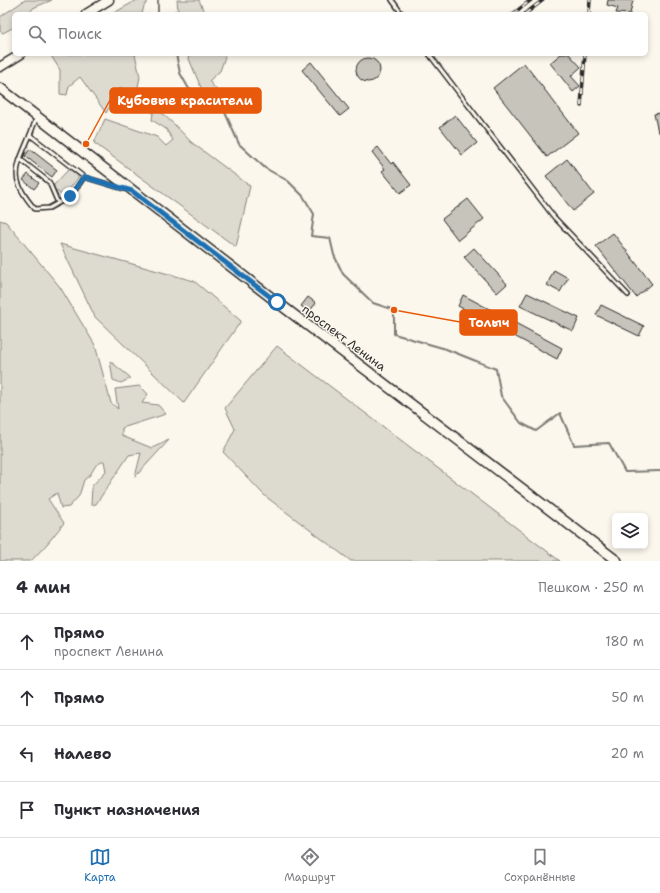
<!DOCTYPE html>
<html lang="ru">
<head>
<meta charset="utf-8">
<style>
  body { margin:0; font-family:"Shantell Sans",sans-serif; background:#f2f2f3; color:#2b2b33 }
  .controls { position:absolute; right:12px; bottom:12px; display:grid; overflow:hidden; border-radius:6px; box-shadow:0 2px 6px #0003 }
  .controls button { width:36px; height:36px; display:grid; place-items:center; padding:0; border:0; border-bottom:1px solid #e1e1e2; background:#fff; color:#2b2b33; font:20px sans-serif }
  .stop { position:absolute; width:12px; height:12px; margin:-9px; border:3px solid #1f6fb2; border-radius:50%; background:#fff }
  .stop.end { background:#1f6fb2; border-color:#fff; box-shadow:0 1px 4px #0008 }
  .list { margin:0; padding:0; list-style:none }
  h2 { display:flex; justify-content:space-between; align-items:center; height:52px; margin:0; padding:0 16px; font-size:17px }
  h2 small { font-size:13px; font-weight:400; color:#7c7c81 }
  .list li { display:grid; grid-template-columns:26px 1fr auto; gap:12px; align-items:center; box-sizing:border-box; height:56px; padding:0 16px; border-top:1px solid #e1e1e2 }
  .list b { display:block; font-size:15px; white-space:nowrap }
  .list p { margin:0; font-size:13px; white-space:nowrap; color:#7c7c81 }
  .list em { font-size:13px; font-style:normal; color:#7c7c81 }
  .icon { flex:none; width:22px; height:22px; fill:none; stroke:currentColor; stroke-width:2; stroke-linecap:round; stroke-linejoin:round }
  .map { position:relative; flex:none; width:660px; height:561px; overflow:hidden }
  .search { position:absolute; background:#fff; box-shadow:0 2px 6px #0003; left:12px; right:12px; top:12px; height:44px; display:flex; align-items:center; gap:10px; box-sizing:border-box; padding:0 14px; border-radius:6px; color:#7c7c81; font-size:15px }
  .sheet { height:276px; background:#fff }
  nav { display:flex; justify-content:space-around; align-items:center; box-sizing:border-box; height:56px; border-top:1px solid #e1e1e2; background:#fff; font-size:11px; color:#7c7c81 }
  nav a { display:grid; justify-items:center; gap:2px }
  nav .on { color:#1f6fb2 }
  .map>svg:first-child { display:block }
  .green { fill:#dddad0; stroke:#84827e }
  .lines { fill:none; stroke-linecap:round; stroke-linejoin:round }
  .stream { stroke:#7b7a75; stroke-width:2 }
  .building { fill:#c7c4bc; stroke:#2b2b2b }
  .lane-casing { stroke:#2b2b2b; stroke-width:6 }
  .secondary-casing { stroke:#2b2b2b; stroke-width:11 }
  .primary-casing { stroke:#2b2b2b; stroke-width:12 }
  .lane { stroke:#fbf7ec; stroke-width:3 }
  .secondary { stroke:#fbf7ec; stroke-width:8 }
  .primary { stroke:#fbf7ec; stroke-width:9 }
  .rail-casing { stroke:#2b2b2b; stroke-width:3.5 }
  .rail { stroke:#fbf7ec; stroke-width:2; stroke-dasharray:6; stroke-linecap:butt }
  .route { stroke:#1f6fb2; stroke-width:5 }
  .labels { text-anchor:middle; stroke-width:3; stroke-linejoin:round; paint-order:stroke }
  .street-label { font-size:12px; fill:#2b2b2b; stroke:#fbf7ec }
  .leader { fill:none; stroke:#e8590c; stroke-width:1.5 }
  .callout-dot { fill:#e8590c; stroke:#fbf7ec; stroke-width:1.5 }
  .callout { fill:#e8590c; stroke:#e8590c; stroke-width:1.5 }
  .callout-label { font-size:13px; text-anchor:middle; font-weight:bold; fill:#fff }
</style>
</head>
<body>
<div class="map">
<svg width="660" height="561" viewBox="0 0 660 561">
  <rect width="100%" height="100%" fill="#fbf7ec"/>
  <filter id="ink" filterUnits="userSpaceOnUse"><feTurbulence type="fractalNoise" baseFrequency=".025" numOctaves="2"/><feDisplacementMap in="SourceGraphic" scale="8" xChannelSelector="R" yChannelSelector="G"/><feConvolveMatrix kernelMatrix="1 2 1 2 8 2 1 2 1" color-interpolation-filters="sRGB"/></filter>
  <g filter="url(#ink)">
    <g class="green">
      <polygon points="25,0 52,0 33,8 29,14 14,14 14,27 3,33 0,31 0,17"/>
      <polygon points="137,0 149,0 144,6 142,14 112,14"/>
      <polygon points="177,0 199,0 205,14 171,14 170,12 178,10"/>
      <polygon points="50,54 135,54 140,77 135,101 121,87 106,113 80,77 69,86 67,95 60,94 60,70"/>
      <polygon points="187,54 223,54 225,57 220,71 209,81 219,93 202,90"/>
      <polygon points="154,106 176,126 191,142 250,186 236,247 94,143 105,119 157,137 166,146 173,140 166,129 152,120"/>
      <polygon points="68,170 71,170 78,176 78,178 64,195 61,195 54,188 54,185"/>
      <polygon points="0,220 6,222 60,287 95,345 111,403 118,409 115,389 140,386 148,394 142,403 158,405 166,414 122,428 122,436 152,448 169,440 135,477 141,453 129,455 96,504 91,505 92,486 106,471 104,461 96,465 90,475 84,480 79,496 69,507 61,508 57,493 48,499 64,523 47,544 31,561 0,561"/>
      <polygon points="60,244 194,281 241,321 184,403 95,317"/>
      <polygon points="277,346 560,561 351,561 265,496 223,452 235,429 225,408"/>
      <polygon points="110,361 131,378 121,383 113,380"/>
    </g>
    <g class="lines">
      <g class="stream">
        <polyline points="158,14 158,0"/>
        <polyline points="176,54 180,73 189,89 220,101 239,144 265,168 288,181 303,196 314,214 311,236 330,238 334,255 343,274 373,303 394,310 394,334 446,349 496,369 501,396 521,423 536,431 560,413 574,445 609,443 625,472 660,471"/>
      </g>
    </g>
    <g class="building">
      <polygon points="608,0 633,0 630,14 616,13 618,8 607,5"/>
      <polygon points="561,54 569,54 581,67 571,76 580,86 573,92 550,63"/>
      <circle cx="368" cy="70" r="12"/>
      <polygon points="311,62 349,109 340,116 302,70"/>
      <polygon points="524,63 578,133 547,157 493,88"/>
      <polygon points="660,113 660,132 658,132 654,114"/>
      <polygon points="455,115 477,143 462,155 440,127"/>
      <polygon points="378,147 391,164 393,162 411,185 400,193 382,171 385,169 372,152"/>
      <polygon points="30,149 57,170 52,177 25,156"/>
      <polygon points="567,159 594,194 573,211 546,176"/>
      <polygon points="28,174 39,183 34,189 23,180"/>
      <polygon points="468,199 484,219 458,240 442,219"/>
      <polygon points="613,233 652,284 636,297 596,246"/>
      <polygon points="474,248 507,284 497,293 464,257"/>
      <polygon points="554,270 568,278 560,292 547,285"/>
      <polygon points="527,293 579,318 573,331 520,306"/>
      <polygon points="463,295 562,348 557,359 458,306"/>
      <polygon points="308,297 316,303 309,312 301,306"/>
      <polygon points="601,305 644,326 639,336 596,315"/>
    </g>
    <g class="lines">
      <defs>
        <g id="lane">
          <polyline points="392,0 402,14"/>
          <polyline points="429,54 554,217 628,295"/>
          <polyline points="36,119 30,135 84,177 124,189"/>
          <path d="M30 135C16 169 8 178 35 209L49 208 71 196 84 177"/>
          <polyline points="20,159 49,182 58,203"/>
        </g>
        <g id="secondary">
          <polyline points="86,14 109,0"/>
          <polyline points="0,67 21,54"/>
        </g>
        <polyline id="primary" points="0,88 277,302 617,561"/>
      </defs>
      <use href="#lane" class="lane-casing"/>
      <use href="#secondary" class="secondary-casing"/>
      <use href="#primary" class="primary-casing"/>
      <use href="#lane" class="lane"/>
      <use href="#secondary" class="secondary"/>
      <use href="#primary" class="primary"/>
      <defs>
        <g id="rail">
          <polyline points="513,14 531,0"/>
          <polyline points="525,14 543,0"/>
          <polyline points="589,14 590,0"/>
          <polyline points="581,106 585,54"/>
        </g>
      </defs>
      <use href="#rail" class="rail-casing"/>
      <use href="#rail" class="rail"/>
    </g>
  </g>
  <g class="lines" filter="url(#ink)">
    <polyline class="route" points="70,196 84,177 132,191 277,302"/>
  </g>
  <g class="labels">
    <g class="street-label">
      <text transform="translate(344 338) rotate(37)" y="4">проспект Ленина</text>
    </g>
  </g>
  <path class="leader" d="M86 144L110 100M394 310L460 322"/>
  <g class="callout-dot">
    <circle cx="86" cy="144" r="4"/>
    <circle cx="394" cy="310" r="4"/>
  </g>
  <g class="callout">
    <rect x="110" y="88" width="151" height="25" rx="4"/>
    <rect x="460" y="310" width="57" height="25" rx="4"/>
  </g>
  <g class="callout-label">
    <text x="185" y="105">Кубовые красители</text>
    <text x="489" y="327">Толыч</text>
  </g>
</svg>
<div class="controls">
<button><svg class="icon" aria-label="layers" viewBox="0 0 24 24"><path d="M12 4l9 5-9 5-9-5zM3 14l9 5 9-5"/></svg></button>
</div>
<div class="stop" style="left:277px;top:302px"></div>
<div class="stop end" style="left:70px;top:196px"></div>
<div class="search"><svg class="icon" aria-label="search" viewBox="0 0 24 24"><circle cx="10" cy="10" r="6"/><path d="M15 15l6 6"/></svg>Поиск</div>
</div>
<section class="sheet">
<h2>4 мин<small>Пешком · 250 m</small></h2>
<ul class="list">
<li><svg class="icon" aria-label="ahead" viewBox="0 0 24 24"><path d="M12 20V5M6 11l6-6 6 6"/></svg><div><b>Прямо</b><p>проспект Ленина</p></div><em>180 m</em></li>
<li><svg class="icon" aria-label="ahead" viewBox="0 0 24 24"><path d="M12 20V5M6 11l6-6 6 6"/></svg><div><b>Прямо</b></div><em>50 m</em></li>
<li><svg class="icon" aria-label="left" viewBox="0 0 24 24"><path d="M17 20v-9H6M10 6l-5 5 5 5"/></svg><div><b>Налево</b></div><em>20 m</em></li>
<li><svg class="icon" aria-label="arrive" viewBox="0 0 24 24"><path d="M6 21V4h12l-3 4 3 4H6"/></svg><div><b>Пункт назначения</b></div></li>
</ul>
</section>
<nav>
<a class="on"><svg class="icon" aria-label="map" viewBox="0 0 24 24"><path d="M3 6l6-2 6 2 6-2v14l-6 2-6-2-6 2zM9 4v14M15 6v14"/></svg>Карта</a>
<a><svg class="icon" aria-label="directions" viewBox="0 0 24 24"><path d="M12 3l9 9-9 9-9-9zM9 14v-3h6M13 9l2 2-2 2"/></svg>Маршрут</a>
<a><svg class="icon" aria-label="saved" viewBox="0 0 24 24"><path d="M7 4h10v16l-5-4-5 4z"/></svg>Сохранённые</a>
</nav>
</body>
</html>
